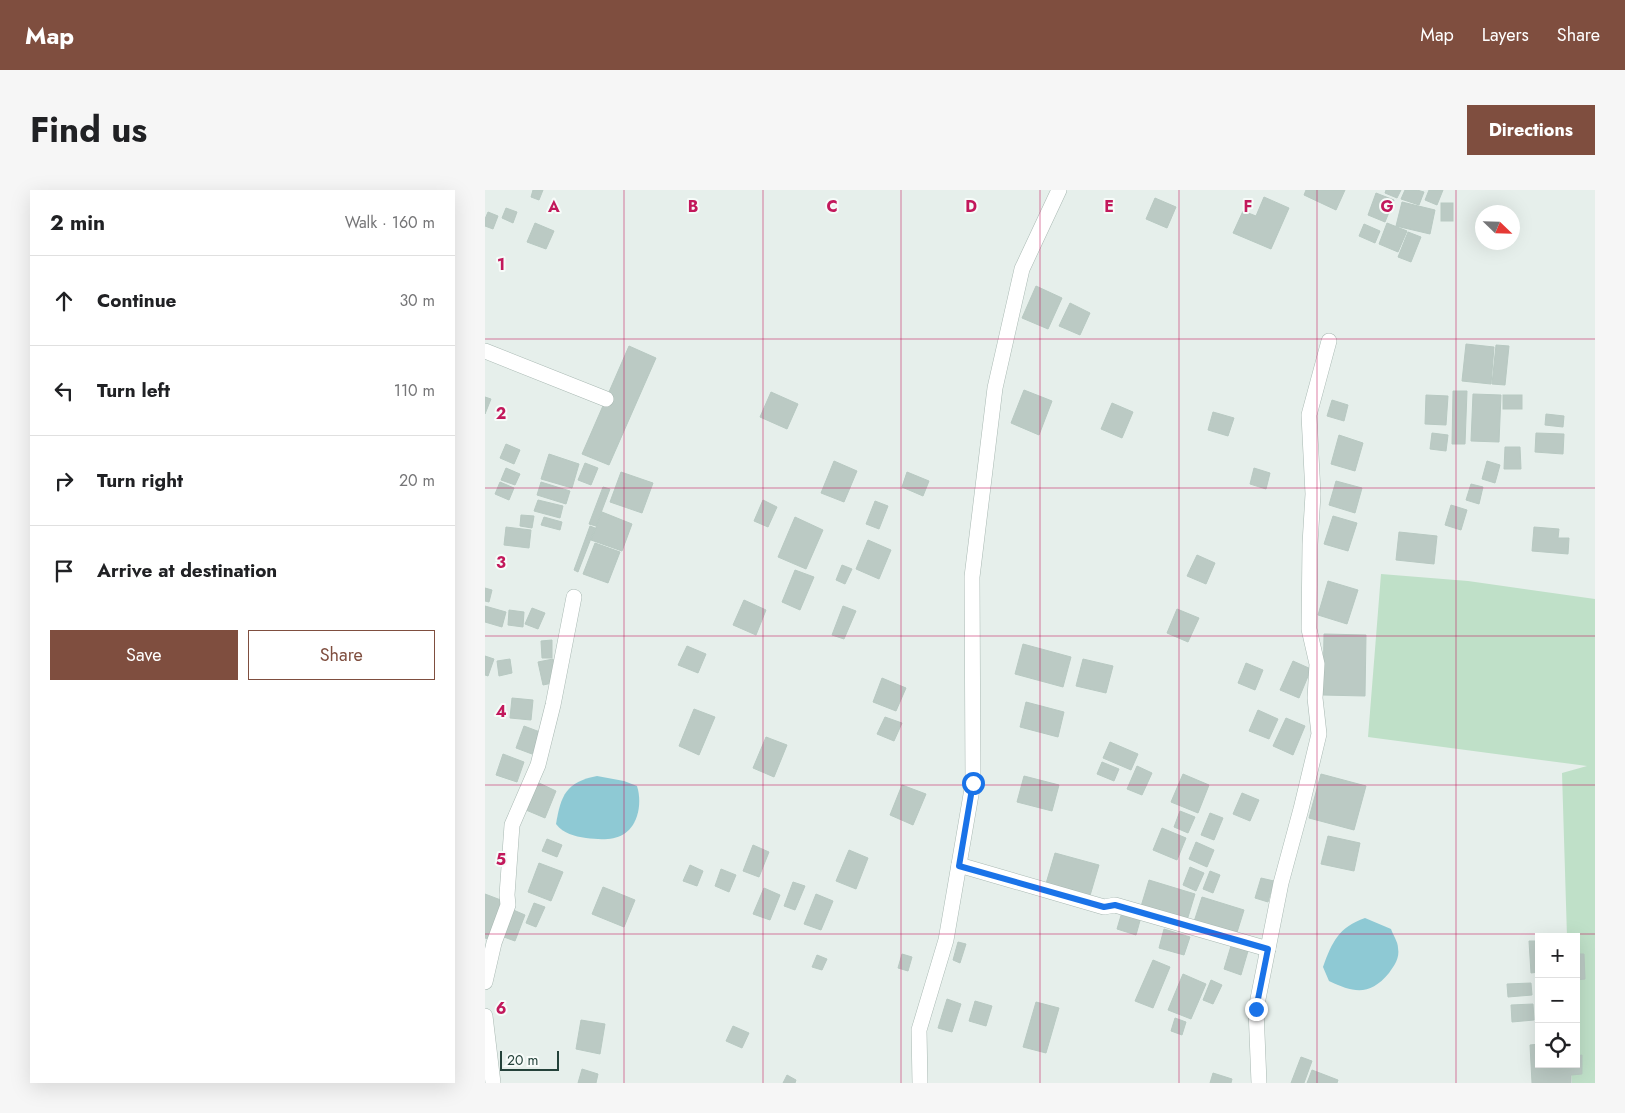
<!DOCTYPE html>
<html lang="en">
<head>
<meta charset="utf-8">
<style>
  body { margin:0; font-family:Jost,sans-serif; background:#f6f6f6; color:#202124 }
  .controls { position:absolute; right:15px; bottom:15px; display:grid; overflow:hidden; border-radius:0px; box-shadow:0 5px 20px #0002 }
  .controls button { width:45px; height:45px; display:grid; place-items:center; padding:0; border:0; border-bottom:1px solid #e0e0e0; background:#fff; color:#202124; font:25px sans-serif }
  .compass { position:absolute; left:990px; top:15px; width:45px; height:45px; border-radius:50%; background:#fff; box-shadow:0 5px 20px #0002; rotate:113deg }
  .scale { position:absolute; left:15px; bottom:12px; width:59px; box-sizing:border-box; padding-left:5px; border:2px solid #24423a; border-top:0; font-size:14px; line-height:18px; white-space:nowrap; color:#24423a; -webkit-text-stroke:4px #f7fbf9; paint-order:stroke }
  .stop { position:absolute; width:15px; height:15px; margin:-11px; border:4px solid #1a73e8; border-radius:50%; background:#fff }
  .stop.end { background:#1a73e8; border-color:#fff; box-shadow:0 1px 5px #0008 }
  .list { margin:0; padding:0; list-style:none }
  h2 { display:flex; justify-content:space-between; align-items:center; height:65px; margin:0; padding:0 20px; font-size:21px }
  h2 small { font-size:16px; font-weight:400; color:#757577 }
  .list li { display:grid; grid-template-columns:32px 1fr auto; gap:15px; align-items:center; box-sizing:border-box; height:90px; padding:0 20px; border-top:1px solid #e0e0e0 }
  .list b { display:block; font-size:19px; white-space:nowrap }
  .list em { font-size:16px; font-style:normal; color:#757577 }
  .actions { display:flex; gap:10px; padding:15px 20px }
  .actions a { flex:1; padding:11px 0; border:1px solid #7f4e3f; border-radius:0px; text-align:center; font-size:18px; color:#7f4e3f }
  .actions .main { background:#7f4e3f; color:#fff }
  .icon { flex:none; width:28px; height:28px; fill:none; stroke:currentColor; stroke-width:2; stroke-linecap:round; stroke-linejoin:round }
  .map { position:relative; flex:none; width:1110px; height:893px; overflow:hidden; border-radius:0px }
  header { display:flex; align-items:center; gap:30px; box-sizing:border-box; height:70px; padding:0 25px; background:#7f4e3f; color:#fff }
  header strong { font-size:24px }
  nav { display:flex; gap:28px; margin-inline-start:auto; font-size:18px }
  .intro { display:flex; align-items:center; justify-content:space-between; box-sizing:border-box; height:120px; padding:0 30px }
  h1 { margin:0; font-size:35px }
  .button { padding:12px 22px; border-radius:0px; background:#7f4e3f; color:#fff; font-size:18px; font-weight:700 }
  main { display:flex; gap:30px; padding:0 30px }
  aside { flex:1; background:#fff; border-radius:0px; box-shadow:0 5px 20px #0002 }
  .map>svg:first-child { display:block }
  .green { fill:#bfe0c8 }
  .water { fill:#8ec9d4 }
  .building { fill:#bbcac4; stroke:#b8c9c2 }
  .lines { fill:none; stroke-linecap:round; stroke-linejoin:round }
  .minor-casing { stroke:#a8b8b2; stroke-width:16 }
  .minor { stroke:#fff; stroke-width:15 }
  .route { stroke:#1a73e8; stroke-width:6 }
  .grid { fill:none; stroke:#c2185b; stroke-width:1; stroke-opacity:0.55 }
  .grid-label { font-size:16px; text-anchor:middle; font-weight:bold; fill:#c2185b; stroke:#f7fbf9; stroke-width:4; stroke-linejoin:round; paint-order:stroke }
</style>
</head>
<body>
<header>
<strong>Map</strong>
<nav><a>Map</a><a>Layers</a><a>Share</a></nav>
</header>
<div class="intro"><h1>Find us</h1><a class="button">Directions</a></div>
<main>
<aside>
<h2>2 min<small>Walk · 160 m</small></h2>
<ul class="list">
<li><svg class="icon" aria-label="ahead" viewBox="0 0 24 24"><path d="M12 20V5M6 11l6-6 6 6"/></svg><div><b>Continue</b></div><em>30 m</em></li>
<li><svg class="icon" aria-label="left" viewBox="0 0 24 24"><path d="M17 20v-9H6M10 6l-5 5 5 5"/></svg><div><b>Turn left</b></div><em>110 m</em></li>
<li><svg class="icon" aria-label="right" viewBox="0 0 24 24"><path d="M7 20v-9h11M14 6l5 5-5 5"/></svg><div><b>Turn right</b></div><em>20 m</em></li>
<li><svg class="icon" aria-label="arrive" viewBox="0 0 24 24"><path d="M6 21V4h12l-3 4 3 4H6"/></svg><div><b>Arrive at destination</b></div></li>
</ul>
<div class="actions"><a class="main">Save</a><a>Share</a></div>
</aside>
<div class="map">
<svg width="1110" height="893" viewBox="0 0 1110 893">
  <rect width="100%" height="100%" fill="#e6efeb"/>
  <polygon class="green" points="896,384 983,391 1110,409 1110,893 1087,893 1086,874 1091,874 1091,747 1082,747 1077,583 1102,576 883,547"/>
  <g class="water">
    <path d="M112 586 139 591 152 596C155 606 155 616 152 626 144 650 124 651 101 648 89 646 79 644 71 634 76 605 81 592 112 586Z"/>
    <path d="M880 728 906 739C908 745 913 752 913 758 915 768 909 776 904 783 885 806 869 803 844 791L838 777C847 752 854 737 880 728Z"/>
  </g>
  <g class="building">
    <polygon points="48,0 58,0 54,10 46,7"/>
    <polygon points="821,0 860,0 851,20 819,5"/>
    <polygon points="901,0 916,0 912,8 900,3"/>
    <polygon points="920,0 932,0 939,2 934,15 916,9"/>
    <polygon points="944,0 958,0 952,15 940,10"/>
    <polygon points="891,3 909,10 900,32 883,25"/>
    <polygon points="779,7 804,18 786,59 748,43 758,21 771,26"/>
    <polygon points="670,8 691,17 682,38 661,29"/>
    <polygon points="917,12 950,20 945,44 911,36"/>
    <rect x="956" y="13" width="12" height="18"/>
    <polygon points="21,18 32,22 28,33 17,28"/>
    <polygon points="3,22 13,26 8,39 0,36 0,29"/>
    <polygon points="50,33 69,41 61,59 42,52"/>
    <polygon points="902,33 922,41 913,62 894,54"/>
    <polygon points="879,34 895,41 890,53 874,46"/>
    <polygon points="923,42 936,47 926,72 913,67"/>
    <polygon points="551,96 577,108 563,139 537,128"/>
    <polygon points="585,113 605,123 595,145 574,136"/>
    <polygon points="981,154 1009,157 1006,194 977,191"/>
    <polygon points="1011,155 1024,156 1020,195 1007,194"/>
    <polygon points="144,156 171,168 124,275 97,264"/>
    <polygon points="539,200 567,211 554,245 526,233"/>
    <polygon points="968,201 982,201 980,254 967,254"/>
    <polygon points="286,202 313,214 302,239 275,227"/>
    <polygon points="988,204 1016,205 1014,252 986,251"/>
    <polygon points="941,205 963,206 961,235 940,234"/>
    <rect x="1018" y="205" width="19" height="14"/>
    <polygon points="0,207 6,209 0,224"/>
    <polygon points="847,210 863,215 859,231 842,226"/>
    <polygon points="627,213 648,222 637,248 616,239"/>
    <polygon points="728,222 749,228 743,246 723,240"/>
    <polygon points="1061,224 1079,226 1078,237 1060,235"/>
    <polygon points="947,243 963,245 961,261 945,259"/>
    <polygon points="1051,243 1079,244 1078,264 1050,262"/>
    <polygon points="854,245 878,253 870,281 846,274"/>
    <polygon points="21,254 35,260 29,274 15,268"/>
    <polygon points="1020,257 1035,257 1036,279 1019,279"/>
    <polygon points="64,264 94,274 87,298 56,289"/>
    <polygon points="349,271 372,281 359,312 336,303"/>
    <polygon points="1002,271 1015,275 1010,293 997,289"/>
    <polygon points="100,273 113,278 106,295 93,290"/>
    <polygon points="21,278 35,284 30,295 16,290"/>
    <polygon points="769,278 785,283 781,299 765,294"/>
    <polygon points="136,282 168,293 157,323 125,312"/>
    <polygon points="422,282 444,291 438,306 417,297"/>
    <polygon points="851,291 877,298 870,323 844,315"/>
    <polygon points="15,292 29,298 24,310 10,304"/>
    <polygon points="56,292 85,301 81,314 52,305"/>
    <polygon points="986,294 998,297 994,314 981,310"/>
    <polygon points="118,297 125,299 111,336 104,334"/>
    <polygon points="53,310 78,316 75,328 49,321"/>
    <polygon points="278,310 292,317 283,337 269,331"/>
    <polygon points="390,311 403,316 394,339 381,334"/>
    <polygon points="966,315 982,320 976,340 960,335"/>
    <polygon points="117,322 147,334 137,361 106,350"/>
    <polygon points="36,325 49,326 47,338 35,336"/>
    <polygon points="848,326 872,333 863,361 839,354"/>
    <polygon points="59,327 77,332 75,340 56,335"/>
    <polygon points="310,327 338,340 321,379 293,367"/>
    <polygon points="105,336 110,338 93,382 89,380"/>
    <polygon points="21,337 46,340 44,358 19,355"/>
    <polygon points="1049,337 1074,339 1073,348 1084,348 1083,364 1047,361"/>
    <polygon points="914,342 952,346 949,374 911,370"/>
    <polygon points="383,350 406,360 394,389 371,379"/>
    <polygon points="110,353 135,362 123,393 98,384"/>
    <polygon points="712,365 730,373 721,394 702,386"/>
    <polygon points="357,375 367,379 360,394 351,390"/>
    <polygon points="310,380 329,387 315,420 297,412"/>
    <polygon points="843,391 873,400 862,434 833,425"/>
    <polygon points="0,398 7,400 4,412 0,411"/>
    <polygon points="259,410 281,420 271,445 248,435"/>
    <polygon points="0,416 21,422 17,437 0,432"/>
    <polygon points="358,416 371,421 359,449 347,445"/>
    <polygon points="47,418 60,423 53,439 40,434"/>
    <polygon points="692,419 714,428 703,452 682,443"/>
    <polygon points="24,420 39,422 38,437 23,435"/>
    <polygon points="839,444 881,445 880,506 838,505"/>
    <polygon points="67,450 67,468 57,468 56,451"/>
    <polygon points="538,454 586,467 578,497 530,484"/>
    <polygon points="202,456 221,464 213,483 193,475"/>
    <polygon points="0,466 9,469 3,486 0,485"/>
    <polygon points="25,469 27,483 14,486 12,471"/>
    <polygon points="68,469 72,492 58,495 53,472"/>
    <polygon points="598,469 628,476 621,503 591,496"/>
    <polygon points="808,471 826,479 814,508 795,500"/>
    <polygon points="761,473 778,480 770,500 753,493"/>
    <polygon points="397,488 421,498 411,521 388,512"/>
    <polygon points="27,508 48,510 46,530 25,528"/>
    <polygon points="541,512 579,522 573,547 535,537"/>
    <polygon points="209,519 230,527 214,565 194,556"/>
    <polygon points="773,520 793,529 784,549 764,541"/>
    <polygon points="400,527 417,533 409,551 392,544"/>
    <polygon points="801,528 820,536 808,565 788,556"/>
    <polygon points="39,536 55,542 47,564 31,558"/>
    <polygon points="281,547 302,555 289,587 268,578"/>
    <polygon points="625,552 653,564 646,580 618,568"/>
    <polygon points="18,564 39,572 32,592 11,585"/>
    <polygon points="617,572 634,579 629,591 612,584"/>
    <polygon points="652,576 667,583 657,605 642,599"/>
    <polygon points="698,584 724,595 713,623 686,612"/>
    <polygon points="836,584 881,596 869,640 824,628"/>
    <polygon points="539,586 574,595 567,621 532,612"/>
    <polygon points="52,592 71,601 60,628 41,620"/>
    <polygon points="417,595 441,604 428,635 405,625"/>
    <polygon points="757,603 774,610 765,631 748,624"/>
    <polygon points="695,621 710,627 703,643 689,637"/>
    <polygon points="725,623 738,628 729,650 716,645"/>
    <polygon points="677,638 701,648 692,670 668,660"/>
    <polygon points="843,646 875,653 869,681 836,674"/>
    <polygon points="62,649 77,655 72,667 57,661"/>
    <polygon points="711,652 729,660 722,677 704,669"/>
    <polygon points="268,655 284,662 274,687 258,681"/>
    <polygon points="364,660 383,668 371,699 351,691"/>
    <polygon points="570,663 614,675 604,709 560,697"/>
    <polygon points="54,673 78,682 66,711 43,702"/>
    <polygon points="205,675 218,681 212,696 198,691"/>
    <polygon points="705,677 719,683 711,701 698,695"/>
    <polygon points="236,679 251,685 244,702 230,696"/>
    <polygon points="725,681 735,685 728,703 718,699"/>
    <polygon points="776,688 789,691 783,712 770,708"/>
    <polygon points="664,690 710,704 700,737 654,723"/>
    <polygon points="308,692 320,696 310,720 299,716"/>
    <polygon points="118,697 150,710 139,737 107,724"/>
    <polygon points="279,698 295,705 285,730 268,724"/>
    <polygon points="0,704 21,712 6,750 0,748"/>
    <polygon points="331,704 348,711 336,740 319,734"/>
    <polygon points="717,707 759,720 749,752 707,738"/>
    <polygon points="49,713 60,717 51,737 41,733"/>
    <polygon points="26,719 40,725 30,751 16,746"/>
    <polygon points="637,722 656,727 651,745 632,739"/>
    <polygon points="679,739 705,747 699,765 674,758"/>
    <polygon points="1044,751 1054,751 1054,782 1046,783"/>
    <polygon points="473,752 481,754 475,773 468,770"/>
    <polygon points="746,756 763,761 756,785 739,779"/>
    <polygon points="417,764 427,767 423,781 413,778"/>
    <polygon points="1091,764 1099,764 1100,789 1091,790"/>
    <polygon points="332,765 342,769 337,780 327,777"/>
    <polygon points="668,770 685,777 668,818 650,811"/>
    <polygon points="698,784 721,794 706,829 683,820"/>
    <polygon points="726,790 737,795 728,814 718,810"/>
    <polygon points="1046,793 1047,805 1023,807 1022,794"/>
    <polygon points="1051,795 1054,795 1054,818 1052,818"/>
    <polygon points="462,809 476,814 467,842 453,838"/>
    <polygon points="490,811 507,816 501,836 484,831"/>
    <polygon points="551,812 574,818 561,863 538,857"/>
    <polygon points="1048,814 1049,830 1027,832 1026,815"/>
    <rect x="1051" y="822" width="3" height="10"/>
    <polygon points="690,828 701,832 697,845 686,841"/>
    <polygon points="96,830 120,834 115,864 91,859"/>
    <polygon points="248,836 264,843 257,858 241,851"/>
    <polygon points="1054,854 1054,874 1091,874 1091,866 1097,865 1097,884 1086,885 1086,893 1047,893 1045,855"/>
    <polygon points="816,867 827,871 819,893 806,893"/>
    <polygon points="97,879 113,884 111,893 93,893"/>
    <polygon points="827,880 853,890 852,893 822,893"/>
    <polygon points="728,883 747,889 746,893 725,893"/>
    <polygon points="302,885 311,890 310,893 298,893"/>
  </g>
  <g class="lines">
    <defs>
      <g id="minor">
        <polyline points="0,161 121,209"/>
        <polyline points="474,675 619,717 630,715 783,759"/>
        <polyline points="0,792 9,753 23,715 22,705 27,635 53,575 68,515 89,407"/>
        <polyline points="0,826 8,893"/>
        <polyline points="435,893 434,840 461,750 488,593 487,387 510,198 537,79 574,0"/>
        <polyline points="774,893 771,819 796,693 816,619 834,544 830,508 832,474 824,439 825,354 828,304 824,225 844,151"/>
      </g>
    </defs>
    <use href="#minor" class="minor-casing"/>
    <use href="#minor" class="minor"/>
  </g>
  <g class="lines">
    <polyline class="route" points="488,593 474,676 619,717 630,715 783,759 771,819"/>
  </g>
  <path class="grid" d="M139 0V893M278 0V893M416 0V893M555 0V893M694 0V893M832 0V893M971 0V893M0 149H1110M0 298H1110M0 446H1110M0 595H1110M0 744H1110"/>
  <g class="grid-label">
    <text x="69" y="22">A</text>
    <text x="208" y="22">B</text>
    <text x="347" y="22">C</text>
    <text x="486" y="22">D</text>
    <text x="624" y="22">E</text>
    <text x="763" y="22">F</text>
    <text x="902" y="22">G</text>
    <text x="16" y="80">1</text>
    <text x="16" y="229">2</text>
    <text x="16" y="378">3</text>
    <text x="16" y="527">4</text>
    <text x="16" y="675">5</text>
    <text x="16" y="824">6</text>
  </g>
</svg>
<div class="controls">
<button>+</button>
<button>−</button>
<button><svg class="icon" aria-label="locate" viewBox="0 0 24 24"><circle cx="12" cy="12" r="6"/><path d="M12 2v4M12 18v4M2 12h4M18 12h4"/></svg></button>
</div>
<svg class="compass" viewBox="-18 -18 36 36"><path d="M0-13l5 13h-10z" fill="#e53935"/><path d="M0 13l5-13h-10z" fill="#757577"/></svg>
<div class="scale">20 m</div>
<div class="stop" style="left:488px;top:593px"></div>
<div class="stop end" style="left:771px;top:819px"></div>
</div>
</main>
</body>
</html>
